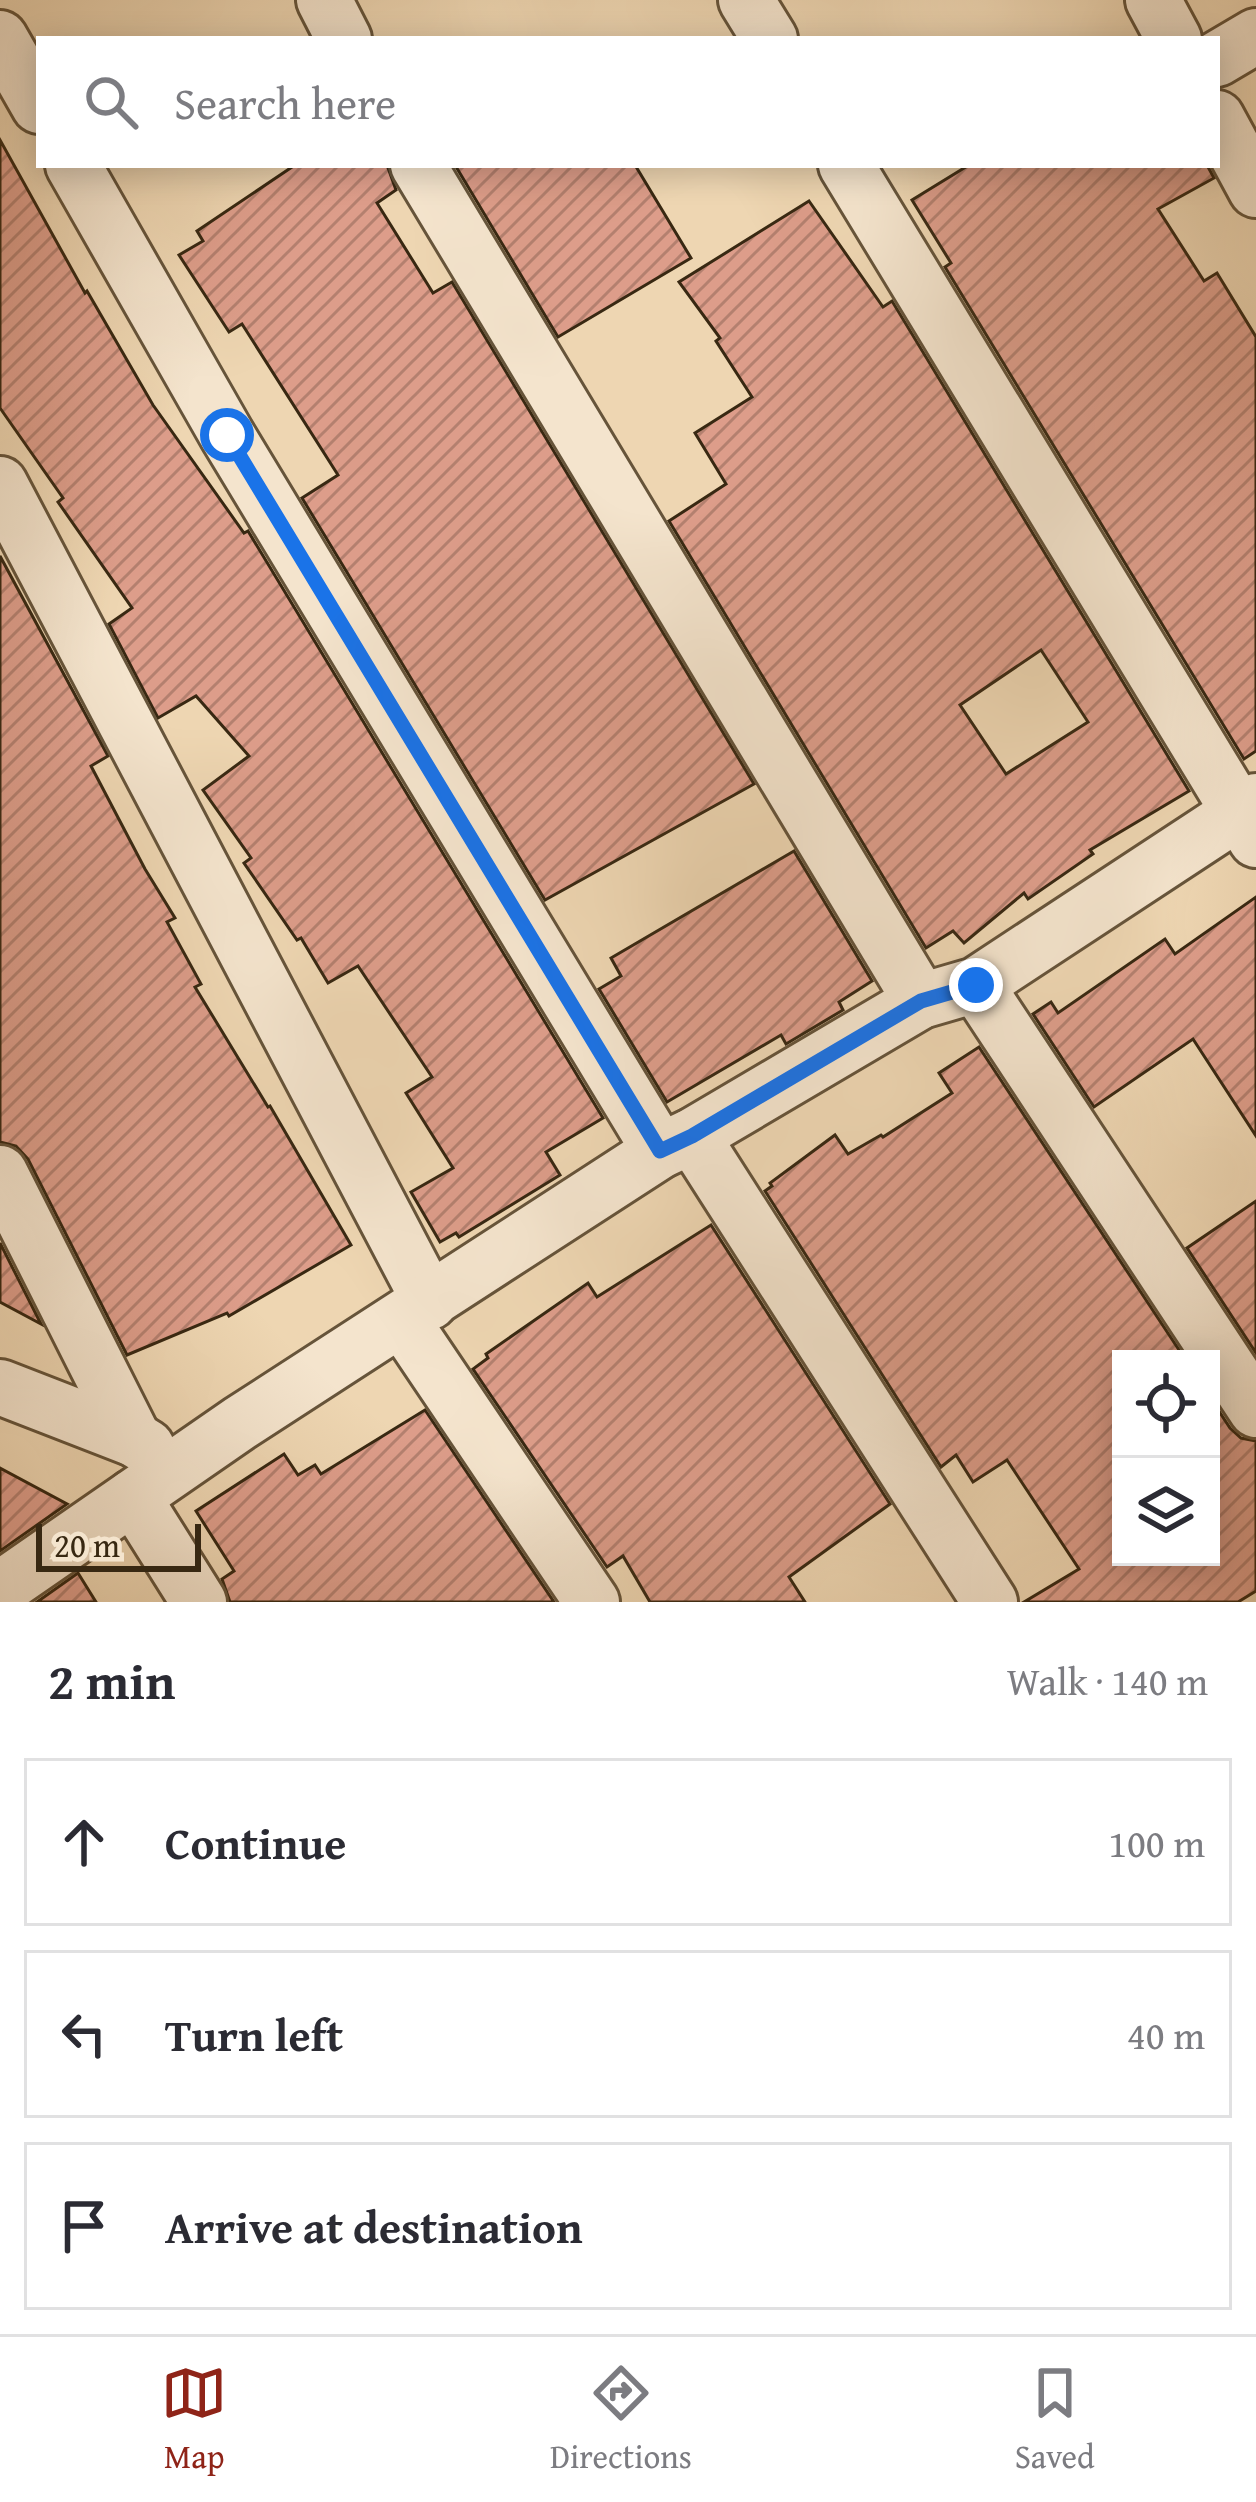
<!DOCTYPE html>
<html lang="en">
<head>
<meta charset="utf-8">
<style>
  body { margin:0; font-family:"Gentium Book Plus",serif; background:#f2f2f3; color:#2b2b33 }
  .controls { position:absolute; right:36px; bottom:36px; display:grid; overflow:hidden; border-radius:0px; box-shadow:0 6px 30px #0003 }
  .controls button { width:108px; height:108px; display:grid; place-items:center; padding:0; border:0; border-bottom:3px solid #e1e1e2; background:#fff; color:#2b2b33; font:60px sans-serif }
  .scale { position:absolute; left:36px; bottom:30px; width:165px; box-sizing:border-box; padding-left:12px; border:6px solid #382812; border-top:0; font-size:33px; line-height:42px; white-space:nowrap; color:#382812; -webkit-text-stroke:9px #f4e4cd; paint-order:stroke }
  .stop { position:absolute; width:36px; height:36px; margin:-27px; border:9px solid #1a73e8; border-radius:50%; background:#fff }
  .stop.end { background:#1a73e8; border-color:#fff; box-shadow:0 3px 12px #0008 }
  .list { margin:0; padding:0; list-style:none }
  h2 { display:flex; justify-content:space-between; align-items:center; height:156px; margin:0; padding:0 48px; font-size:51px }
  h2 small { font-size:39px; font-weight:400; color:#7c7c81 }
  .list li { display:grid; grid-template-columns:78px 1fr auto; gap:36px; align-items:center; box-sizing:border-box; height:168px; margin:0 24px 24px; padding:0 24px; border:3px solid #e1e1e2; border-radius:0px }
  .list b { display:block; font-size:45px; white-space:nowrap }
  .list em { font-size:39px; font-style:normal; color:#7c7c81 }
  .icon { flex:none; width:66px; height:66px; fill:none; stroke:currentColor; stroke-width:2; stroke-linecap:round; stroke-linejoin:round }
  .map { position:relative; flex:none; width:1256px; height:1602px; overflow:hidden }
  .search { position:absolute; background:#fff; box-shadow:0 6px 30px #0003; left:36px; right:36px; top:36px; height:132px; display:flex; align-items:center; gap:30px; box-sizing:border-box; padding:0 42px; border-radius:0px; color:#7c7c81; font-size:45px }
  .sheet { height:732px; background:#fff }
  nav { display:flex; justify-content:space-around; align-items:center; box-sizing:border-box; height:168px; border-top:3px solid #e1e1e2; background:#fff; font-size:33px; color:#7c7c81 }
  nav a { display:grid; justify-items:center; gap:6px }
  nav .on { color:#8f2418 }
  .map>svg:first-child { display:block }
  .building { fill:url(#building-hatch); stroke:#382812; stroke-width:3; fill-rule:evenodd }
  .lines { fill:none; stroke-linecap:round; stroke-linejoin:round }
  .street-casing { stroke:#66543a; stroke-width:60 }
  .street { stroke:#f4e4cd; stroke-width:54 }
  .route { stroke:#1a73e8; stroke-width:15 }
</style>
</head>
<body>
<div class="map">
<svg width="1256" height="1602" viewBox="0 0 1256 1602">
  <defs>
    <pattern id="building-hatch" width="6" height="6" patternUnits="userSpaceOnUse" patternTransform="scale(3)"><rect width="6" height="6" fill="#dd9d8a"/><path d="M-1 1l2-2M0 6l6-6M5 7l2-2" fill="none" stroke="#b4806f"/></pattern>
  </defs>
  <rect width="100%" height="100%" fill="#eed6b2"/>
  <filter id="stains"><feTurbulence type="fractalNoise" baseFrequency=".00167" numOctaves="4"/><feColorMatrix values="0 0 0 0 .2 0 0 0 0 .09 0 0 0 0 .02 0 0 0 .5 -.17"/></filter>
  <radialGradient id="worn" r=".72"><stop offset=".6" stop-color="#630" stop-opacity="0"/><stop offset="1" stop-color="#630" stop-opacity=".3"/></radialGradient>
  <g class="building">
    <polygon points="0,140 85,293 87,291 153,405 244,533 248,531 603,1118 546,1152 560,1175 459,1237 456,1233 440,1242 411,1192 453,1168 406,1093 432,1077 358,966 328,983 301,938 297,940 244,863 251,858 203,790 249,756 196,696 158,718 109,624 132,608 58,502 63,498 0,408"/>
    <polygon points="295,165 387,165 396,190 377,203 433,293 452,282 754,784 545,900 302,498 338,475 242,324 229,332 179,255 203,241 197,231"/>
    <polygon points="455,165 635,165 691,258 558,337"/>
    <polygon points="969,165 1207,165 1214,178 1158,209 1204,281 1217,273 1256,337 1256,751 1244,759 945,267 951,263 912,200"/>
    <path d="M809 201 883 307 892 301 1189 791 1090 850 1093 854 1028 899 1024 893 964 943 953 931 926 948 669 521 726 484 695 433 752 397 716 341 720 338 679 282ZM1041 650 1088 722 1006 774 960 705Z"/>
    <polygon points="0,556 108,756 91,766 145,869 175,918 167,922 201,984 195,987 268,1107 270,1106 351,1245 229,1316 227,1313 127,1355 28,1159 16,1146 0,1142"/>
    <polygon points="794,851 872,981 839,1002 843,1010 786,1044 781,1035 667,1102 599,989 621,976 611,958"/>
    <polygon points="1256,897 1256,1136 1193,1039 1094,1107 1033,1014 1051,1002 1058,1013 1165,939 1175,954"/>
    <polygon points="979,1047 1185,1359 1121,1359 1121,1557 1211,1557 1211,1399 1230,1428 1241,1438 1256,1441 1256,1591 1238,1602 1024,1602 1079,1569 1007,1460 973,1482 956,1455 941,1467 765,1191 772,1186 770,1183 835,1135 848,1154 881,1135 883,1137 952,1093 939,1073"/>
    <polygon points="1256,1201 1256,1353 1187,1248"/>
    <polygon points="711,1225 890,1504 789,1577 805,1602 650,1602 623,1556 607,1567 473,1369 488,1358 486,1354 588,1283 597,1297"/>
    <polygon points="0,1243 41,1324 0,1302"/>
    <polygon points="425,1410 554,1602 230,1602 222,1579 234,1571 196,1511 284,1454 298,1475 315,1465 321,1474"/>
    <polygon points="0,1468 67,1504 0,1551"/>
    <polygon points="78,1573 96,1602 37,1602"/>
  </g>
  <g class="lines">
    <defs>
      <g id="street">
        <polyline points="324,0 344,39"/>
        <polyline points="746,0 770,39"/>
        <polyline points="1153,0 1174,39"/>
        <polyline points="0,38 39,106"/>
        <polyline points="1217,59 1256,36"/>
        <polyline points="1217,118 1256,190"/>
        <polyline points="73,165 227,435 660,1151"/>
        <polyline points="418,165 921,1001"/>
        <polyline points="846,165 1256,840"/>
        <polyline points="0,484 430,1302"/>
        <polyline points="976,985 1256,1410"/>
        <polyline points="692,1136 990,1602"/>
        <polyline points="0,1173 134,1439"/>
        <polyline points="402,1320 592,1602"/>
        <polyline points="0,1387 134,1439 147,1447"/>
        <polyline points="133,1497 199,1602"/>
        <polyline points="0,1589 240,1423 660,1151 692,1136 921,1001 976,985 1256,801"/>
      </g>
    </defs>
    <use href="#street" class="street-casing"/>
    <use href="#street" class="street"/>
  </g>
  <g class="lines">
    <polyline class="route" points="227,435 660,1151 692,1136 921,1001 976,985"/>
  </g>
  <rect width="100%" height="100%" filter="url(#stains)"/>
  <rect width="100%" height="100%" fill="url(#worn)"/>
</svg>
<div class="controls">
<button><svg class="icon" aria-label="locate" viewBox="0 0 24 24"><circle cx="12" cy="12" r="6"/><path d="M12 2v4M12 18v4M2 12h4M18 12h4"/></svg></button>
<button><svg class="icon" aria-label="layers" viewBox="0 0 24 24"><path d="M12 4l9 5-9 5-9-5zM3 14l9 5 9-5"/></svg></button>
</div>
<div class="scale">20 m</div>
<div class="stop" style="left:227px;top:435px"></div>
<div class="stop end" style="left:976px;top:985px"></div>
<div class="search"><svg class="icon" aria-label="search" viewBox="0 0 24 24"><circle cx="10" cy="10" r="6"/><path d="M15 15l6 6"/></svg>Search here</div>
</div>
<section class="sheet">
<h2>2 min<small>Walk · 140 m</small></h2>
<ul class="list">
<li><svg class="icon" aria-label="ahead" viewBox="0 0 24 24"><path d="M12 20V5M6 11l6-6 6 6"/></svg><div><b>Continue</b></div><em>100 m</em></li>
<li><svg class="icon" aria-label="left" viewBox="0 0 24 24"><path d="M17 20v-9H6M10 6l-5 5 5 5"/></svg><div><b>Turn left</b></div><em>40 m</em></li>
<li><svg class="icon" aria-label="arrive" viewBox="0 0 24 24"><path d="M6 21V4h12l-3 4 3 4H6"/></svg><div><b>Arrive at destination</b></div></li>
</ul>
</section>
<nav>
<a class="on"><svg class="icon" aria-label="map" viewBox="0 0 24 24"><path d="M3 6l6-2 6 2 6-2v14l-6 2-6-2-6 2zM9 4v14M15 6v14"/></svg>Map</a>
<a><svg class="icon" aria-label="directions" viewBox="0 0 24 24"><path d="M12 3l9 9-9 9-9-9zM9 14v-3h6M13 9l2 2-2 2"/></svg>Directions</a>
<a><svg class="icon" aria-label="saved" viewBox="0 0 24 24"><path d="M7 4h10v16l-5-4-5 4z"/></svg>Saved</a>
</nav>
</body>
</html>
